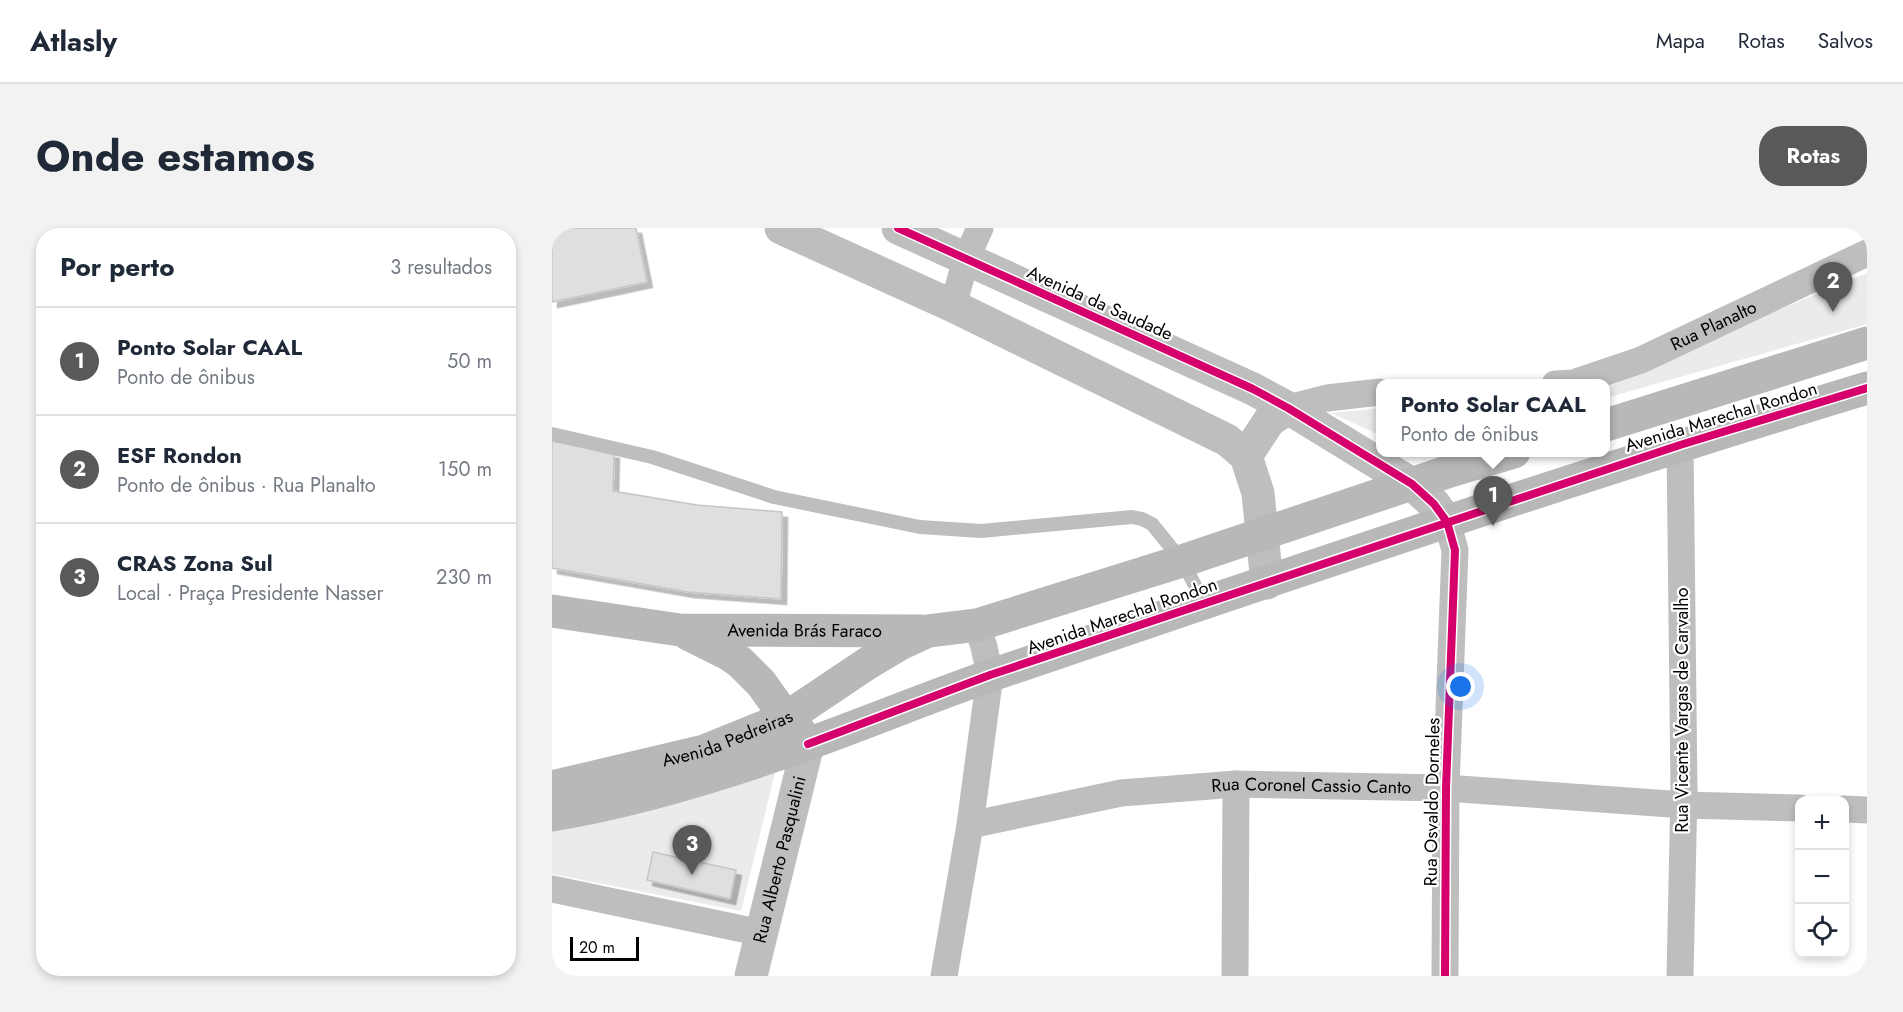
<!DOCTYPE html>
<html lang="pt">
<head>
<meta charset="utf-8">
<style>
  body { margin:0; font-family:Jost,sans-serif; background:#f2f2f3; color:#1f2937 }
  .controls { position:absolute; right:18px; bottom:18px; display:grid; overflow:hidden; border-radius:12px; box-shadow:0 3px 9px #0003 }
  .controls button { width:54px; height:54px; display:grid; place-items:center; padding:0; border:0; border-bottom:2px solid #e0e1e3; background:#fff; color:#1f2937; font:30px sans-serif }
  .scale { position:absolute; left:18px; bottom:15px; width:69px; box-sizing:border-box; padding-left:6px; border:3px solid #000; border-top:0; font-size:16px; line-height:21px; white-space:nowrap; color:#000; -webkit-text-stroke:4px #fff; paint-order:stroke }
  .you { position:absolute; left:909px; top:459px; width:21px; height:21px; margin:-15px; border:4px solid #fff; border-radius:50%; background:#1a73e8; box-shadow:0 0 0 9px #1a73e833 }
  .badge { display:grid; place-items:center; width:39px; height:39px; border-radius:50%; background:#595959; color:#fff; font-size:20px; font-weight:700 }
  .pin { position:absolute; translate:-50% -50px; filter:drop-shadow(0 2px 3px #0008) }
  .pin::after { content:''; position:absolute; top:32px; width:21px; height:18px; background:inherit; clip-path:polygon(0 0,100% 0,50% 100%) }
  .popup { position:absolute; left:824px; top:151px; width:234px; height:78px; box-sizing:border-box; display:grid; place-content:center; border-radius:12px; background:#fff; filter:drop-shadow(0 2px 4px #0005); font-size:20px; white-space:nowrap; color:#747a83 }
  .popup b { font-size:22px; color:#1f2937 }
  .popup::after { content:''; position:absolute; left:50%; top:100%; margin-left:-12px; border:12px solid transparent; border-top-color:#fff }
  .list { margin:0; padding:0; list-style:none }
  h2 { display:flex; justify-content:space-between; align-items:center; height:78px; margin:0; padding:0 24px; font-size:26px }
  h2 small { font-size:20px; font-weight:400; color:#747a83 }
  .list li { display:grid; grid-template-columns:39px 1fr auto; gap:18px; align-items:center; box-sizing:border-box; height:108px; padding:0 24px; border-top:2px solid #e0e1e3 }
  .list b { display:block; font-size:22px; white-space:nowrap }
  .list p { margin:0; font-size:20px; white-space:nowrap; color:#747a83 }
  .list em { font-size:20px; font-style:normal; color:#747a83 }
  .icon { flex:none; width:33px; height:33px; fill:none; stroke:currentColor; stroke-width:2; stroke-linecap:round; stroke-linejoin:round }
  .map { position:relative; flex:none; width:1315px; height:748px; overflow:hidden; border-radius:24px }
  header { display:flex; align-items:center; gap:36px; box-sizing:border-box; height:84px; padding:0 30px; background:#fff; border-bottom:2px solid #e0e1e3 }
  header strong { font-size:28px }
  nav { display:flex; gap:33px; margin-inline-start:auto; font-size:21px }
  .intro { display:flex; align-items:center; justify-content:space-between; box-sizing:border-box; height:144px; padding:0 36px }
  h1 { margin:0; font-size:42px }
  .button { padding:15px 27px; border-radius:24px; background:#595959; color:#fff; font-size:21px; font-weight:700 }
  main { display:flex; gap:36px; padding:0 36px }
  aside { flex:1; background:#fff; border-radius:24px; box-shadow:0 3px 9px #0003 }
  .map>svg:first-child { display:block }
  .green { fill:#ebebeb }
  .building { fill:#dfdfdf; stroke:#c6c6c6; stroke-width:1.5; filter:url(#shadow) }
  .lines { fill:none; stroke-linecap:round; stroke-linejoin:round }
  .service { stroke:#bebebe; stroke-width:14 }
  .minor { stroke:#bebebe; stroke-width:27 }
  .tertiary { stroke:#bebebe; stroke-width:33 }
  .secondary { stroke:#b8b8b8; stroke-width:33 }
  .cycleway-casing { stroke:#fff; stroke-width:11 }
  .cycleway { stroke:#d6006c; stroke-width:8 }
  .labels { text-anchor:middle; stroke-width:4.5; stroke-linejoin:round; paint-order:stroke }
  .street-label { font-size:18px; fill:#000; stroke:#fff }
</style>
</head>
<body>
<header>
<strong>Atlasly</strong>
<nav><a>Mapa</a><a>Rotas</a><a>Salvos</a></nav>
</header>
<div class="intro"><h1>Onde estamos</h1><a class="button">Rotas</a></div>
<main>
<aside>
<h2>Por perto<small>3 resultados</small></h2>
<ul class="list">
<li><span class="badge">1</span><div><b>Ponto Solar CAAL</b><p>Ponto de ônibus</p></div><em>50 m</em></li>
<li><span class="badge">2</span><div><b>ESF Rondon</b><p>Ponto de ônibus · Rua Planalto</p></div><em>150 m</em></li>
<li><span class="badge">3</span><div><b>CRAS Zona Sul</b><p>Local · Praça Presidente Nasser</p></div><em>230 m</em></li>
</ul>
</aside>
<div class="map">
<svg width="1315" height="748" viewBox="0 0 1315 748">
  <defs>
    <filter id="shadow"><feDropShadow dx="5.5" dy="5.5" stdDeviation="0" flood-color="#0004"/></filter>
  </defs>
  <rect width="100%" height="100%" fill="#fff"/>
  <g class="green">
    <polygon points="1315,45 1315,96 1054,170 1054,156 1048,156"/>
    <polygon points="828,180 828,207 779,185"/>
    <polygon points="224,541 189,683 0,646 0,600"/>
  </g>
  <g class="building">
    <polygon points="0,0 84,0 95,54 0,74"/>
    <polygon points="0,213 62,225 61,263 145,277 230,284 229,371 136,364 0,340"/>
    <polygon points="101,624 184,642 178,671 95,652"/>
  </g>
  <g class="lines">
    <polyline class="service" points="0,206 100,229 222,269 368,299 429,303 580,289 590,291 600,296 630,333 652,374"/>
    <g class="minor">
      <polyline points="401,78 414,31 428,0"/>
      <path id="s1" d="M1003 156 1021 155 1089 132 1315 25"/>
      <polyline points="736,180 775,170 828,164"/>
      <polyline points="1292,581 1315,582"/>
      <path id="s2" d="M418 597 569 565 684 556 894 560 1132 577 1248 580"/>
      <polyline points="0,661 210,705"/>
      <polyline points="392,748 418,597 438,447 432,419 425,397"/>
      <polyline points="683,748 684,556"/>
      <polyline points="893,748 894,560 903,322 895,294"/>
      <polyline points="1128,748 1132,563 1128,217"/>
    </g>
    <g class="tertiary">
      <polyline points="229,0 401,78 675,212 694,228 706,265 715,355"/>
      <polyline points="346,0 701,161 736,180 860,256 882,276 895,294"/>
      <polyline points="694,228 717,193 736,180"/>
      <path id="s3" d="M199 748 256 516"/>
    </g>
    <g class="secondary">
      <polyline points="1054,197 1315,115"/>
      <path id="s4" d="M0 383 128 402 369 403"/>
      <polyline points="136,406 176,426 188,434 209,455 234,490 248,504"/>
      <path id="s5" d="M0 559 152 523 234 490 316 435 348 416 376 403 425 397 630 333 895 244 962 224"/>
      <path d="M0 587C89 572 176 545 261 514 322 492 382 467 443 446 733 347 1022 249 1315 160"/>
    </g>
    <defs>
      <g id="cycleway">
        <polyline points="346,0 701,161 736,180 860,256 882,276 895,294 903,322 894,560 893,748"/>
        <polyline points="256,516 438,447 1128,217 1315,160"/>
      </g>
    </defs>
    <use href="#cycleway" class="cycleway-casing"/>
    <use href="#cycleway" class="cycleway"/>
  </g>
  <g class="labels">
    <g class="street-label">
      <text transform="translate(548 75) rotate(24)" y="6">Avenida da Saudade</text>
      <text dy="6" stroke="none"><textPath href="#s1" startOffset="170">Rua Planalto</textPath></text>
      <text transform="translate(1169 189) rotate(-17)" y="6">Avenida Marechal Rondon</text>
      <text transform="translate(570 388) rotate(-19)" y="6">Avenida Marechal Rondon</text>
      <text dy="6" stroke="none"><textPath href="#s4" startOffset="254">Avenida Brás Faraco</textPath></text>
      <text transform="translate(1130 482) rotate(-90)" y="6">Rua Vicente Vargas de Carvalho</text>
      <text dy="6" stroke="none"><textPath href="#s5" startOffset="182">Avenida Pedreiras</textPath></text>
      <text dy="6" stroke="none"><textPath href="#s2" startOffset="345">Rua Coronel Cassio Canto</textPath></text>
      <text transform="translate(880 574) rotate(-89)" y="6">Rua Osvaldo Dorneles</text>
      <text dy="6" stroke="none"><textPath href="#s3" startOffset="120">Rua Alberto Pasqualini</textPath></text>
    </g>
  </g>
</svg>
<div class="controls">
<button>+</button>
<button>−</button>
<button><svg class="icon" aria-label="locate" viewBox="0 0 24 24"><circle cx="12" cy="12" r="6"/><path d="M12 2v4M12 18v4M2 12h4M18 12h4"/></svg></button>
</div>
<div class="scale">20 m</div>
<div class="you"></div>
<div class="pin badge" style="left:941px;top:298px">1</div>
<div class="popup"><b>Ponto Solar CAAL</b>Ponto de ônibus</div>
<div class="pin badge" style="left:1281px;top:84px">2</div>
<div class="pin badge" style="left:140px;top:647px">3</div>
</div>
</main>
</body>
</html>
